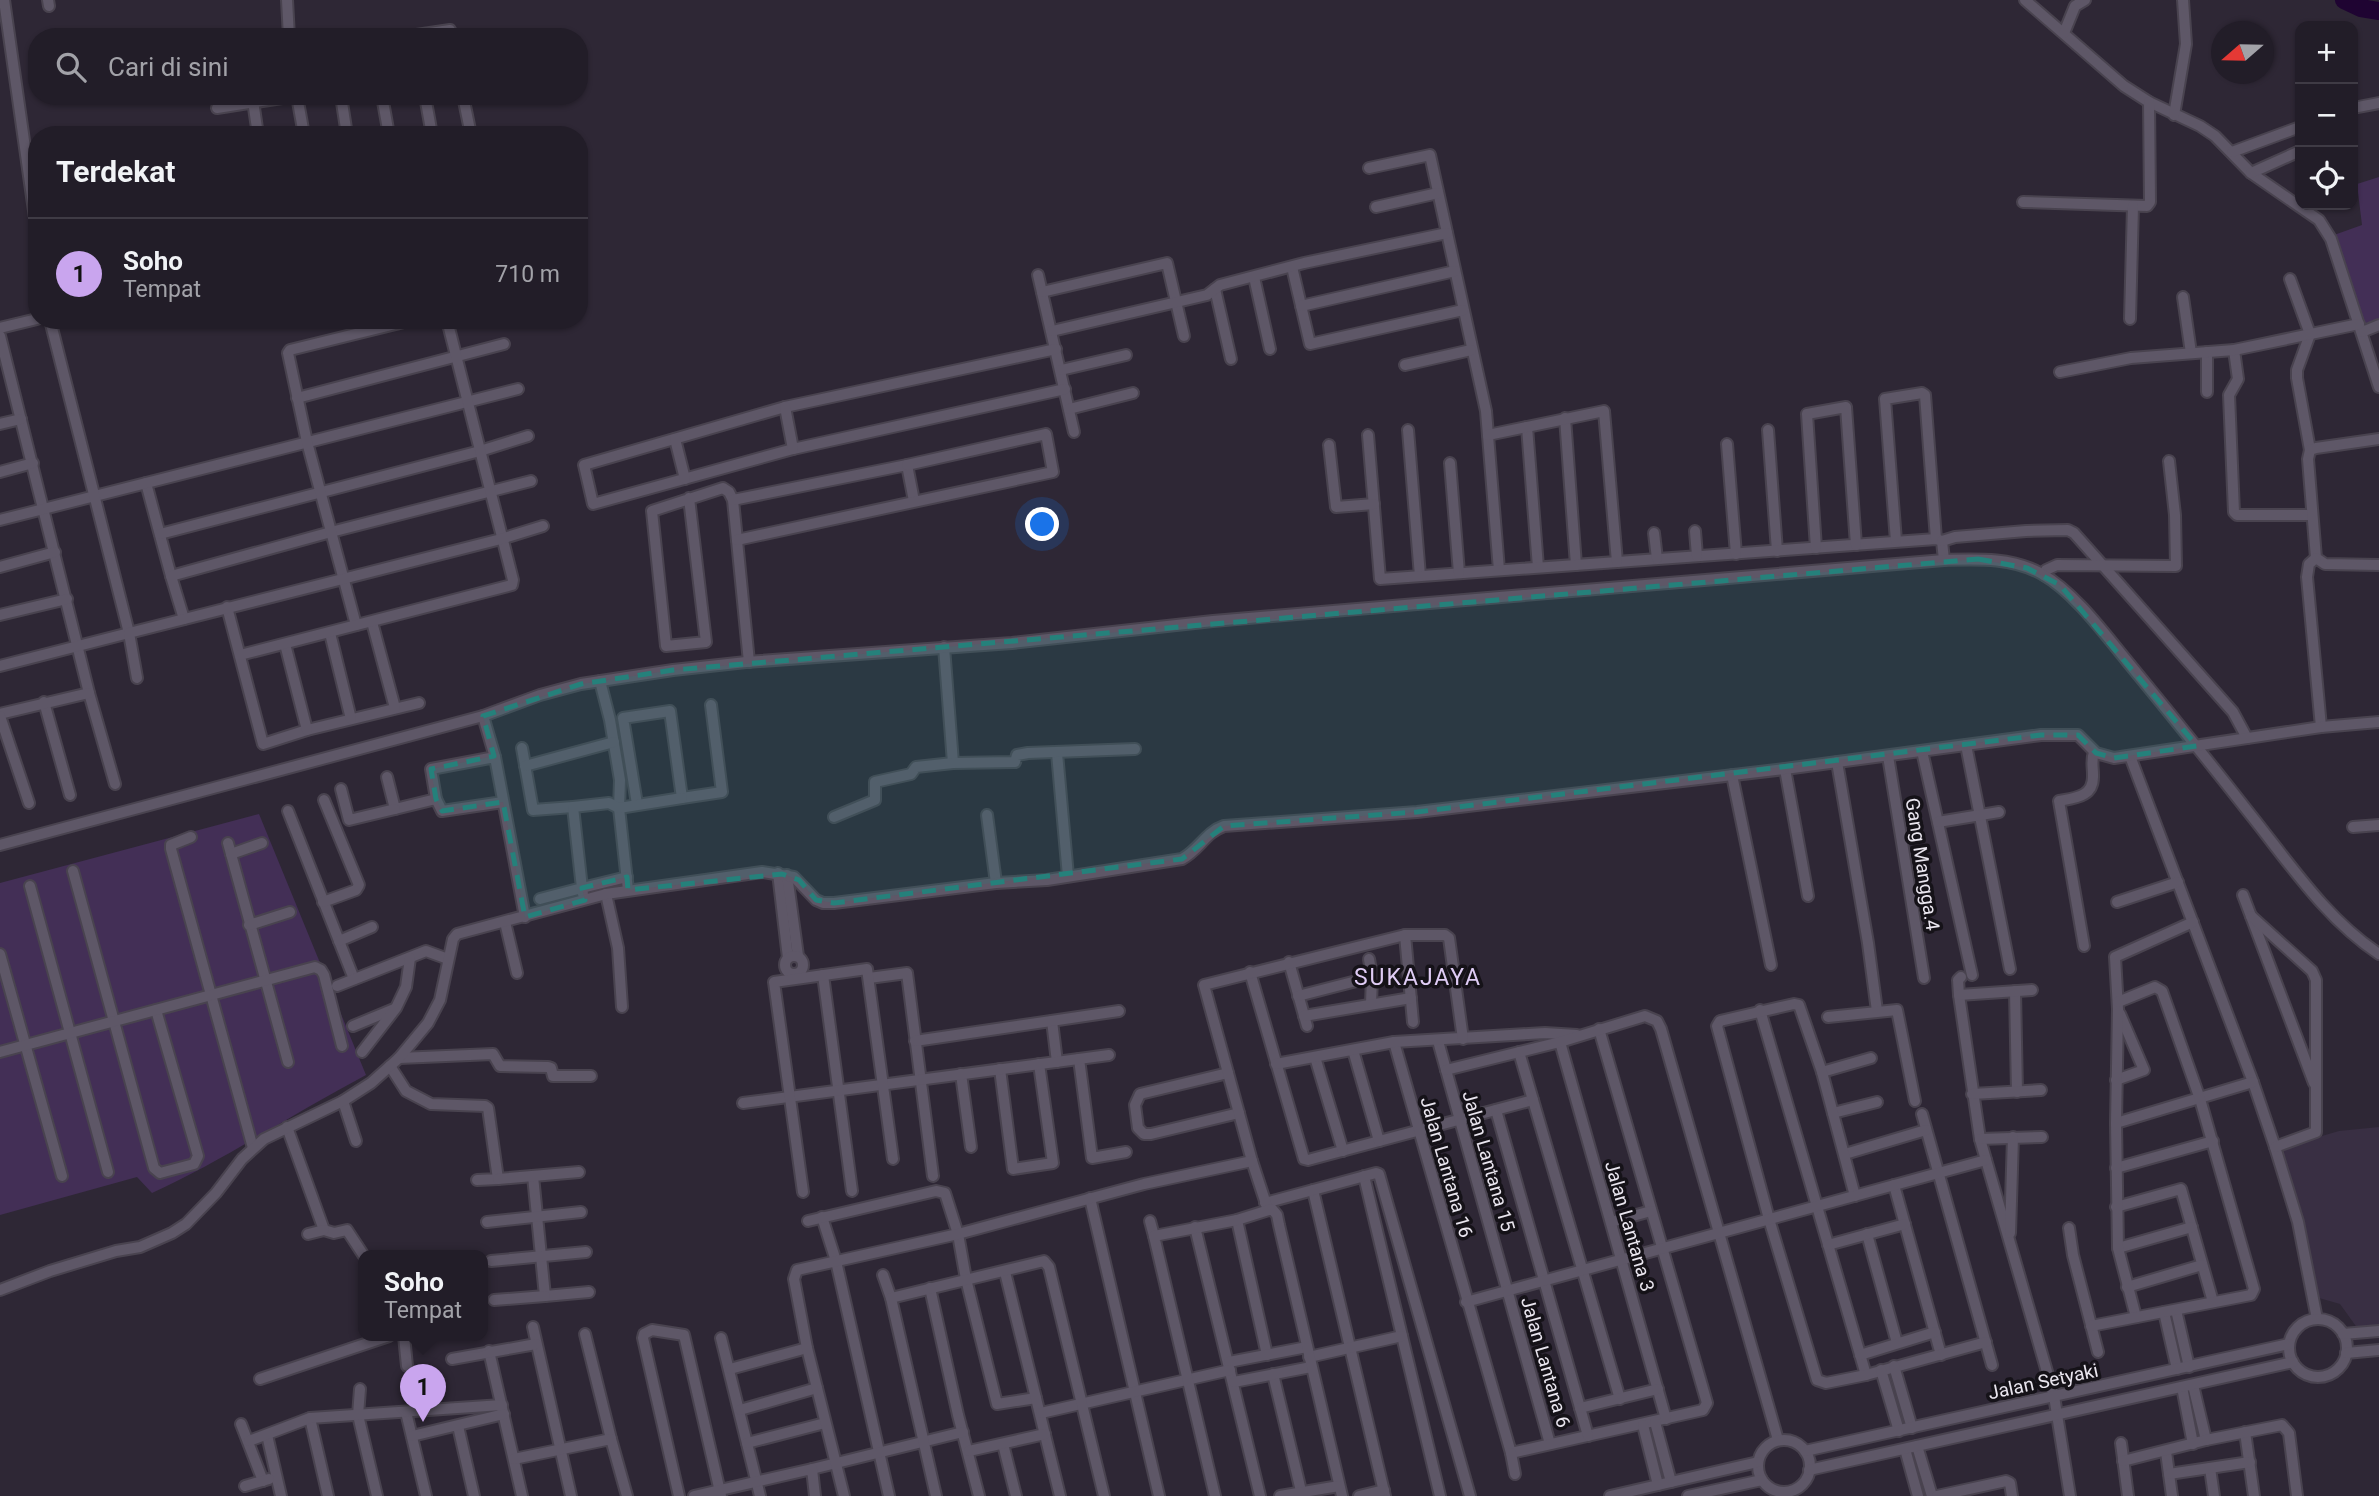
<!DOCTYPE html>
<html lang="id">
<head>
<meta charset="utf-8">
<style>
  body { margin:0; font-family:Roboto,sans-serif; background:#2e2a34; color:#f1f3f6 }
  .controls { position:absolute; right:21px; top:21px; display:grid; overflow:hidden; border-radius:14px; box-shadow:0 2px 5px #0004 }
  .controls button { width:63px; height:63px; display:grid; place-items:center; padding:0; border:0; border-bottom:2px solid #3f3b45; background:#221d28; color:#f1f3f6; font:35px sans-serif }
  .compass { position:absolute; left:2211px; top:21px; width:63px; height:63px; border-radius:50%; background:#221d28; box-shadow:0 2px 5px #0004; rotate:250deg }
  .you { position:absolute; left:1043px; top:525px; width:24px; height:24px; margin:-18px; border:5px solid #fff; border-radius:50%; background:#1a73e8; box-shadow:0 0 0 10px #1a73e833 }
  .badge { display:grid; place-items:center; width:46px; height:46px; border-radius:50%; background:#c9a5ee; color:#111; font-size:23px; font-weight:700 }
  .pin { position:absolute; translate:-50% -58px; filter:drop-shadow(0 2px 4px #0008) }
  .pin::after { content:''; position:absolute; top:37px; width:24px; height:21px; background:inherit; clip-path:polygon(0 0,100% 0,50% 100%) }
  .popup { position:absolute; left:358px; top:1250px; width:130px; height:91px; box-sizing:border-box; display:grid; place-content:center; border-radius:14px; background:#221d28; filter:drop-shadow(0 2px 5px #0005); font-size:23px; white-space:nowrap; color:#a2a2a8 }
  .popup b { font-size:26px; color:#f1f3f6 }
  .popup::after { content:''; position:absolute; left:50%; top:100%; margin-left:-14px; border:14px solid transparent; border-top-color:#221d28 }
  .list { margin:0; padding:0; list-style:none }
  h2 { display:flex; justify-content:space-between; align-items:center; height:91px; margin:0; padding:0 28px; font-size:30px }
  h2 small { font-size:23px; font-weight:400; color:#a2a2a8 }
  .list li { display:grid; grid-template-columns:46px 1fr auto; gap:21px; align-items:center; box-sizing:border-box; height:112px; padding:0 28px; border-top:2px solid #3f3b45 }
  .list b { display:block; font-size:26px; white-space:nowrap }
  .list p { margin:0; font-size:23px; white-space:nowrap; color:#a2a2a8 }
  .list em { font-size:23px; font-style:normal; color:#a2a2a8 }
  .icon { flex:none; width:38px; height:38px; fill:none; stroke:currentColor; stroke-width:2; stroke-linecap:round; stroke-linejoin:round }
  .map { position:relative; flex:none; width:2379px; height:1496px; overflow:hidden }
  .search { position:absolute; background:#221d28; box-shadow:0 2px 5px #0004; left:28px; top:28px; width:560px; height:77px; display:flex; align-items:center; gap:18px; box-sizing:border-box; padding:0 24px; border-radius:28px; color:#a2a2a8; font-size:26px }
  .panel { position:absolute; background:#221d28; box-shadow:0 2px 5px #0004; left:28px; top:126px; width:560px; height:203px; border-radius:28px }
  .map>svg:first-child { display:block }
  .built { fill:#392f43 }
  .green { fill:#432f56 }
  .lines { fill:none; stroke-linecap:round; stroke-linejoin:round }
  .river { stroke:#1f0432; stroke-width:18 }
  .minor-casing { stroke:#49434f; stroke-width:14 }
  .minor { stroke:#5e5767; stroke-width:10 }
  .marked { fill:#25817b; fill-opacity:0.2; stroke:#25817b; stroke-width:5; stroke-dasharray:14 9; stroke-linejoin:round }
  .labels { text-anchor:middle; stroke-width:7; stroke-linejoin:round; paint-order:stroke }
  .street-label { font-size:19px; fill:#eae6ef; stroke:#151218 }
  .quarter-label { font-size:23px; letter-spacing:2px; fill:#dfccf5; stroke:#151218 }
</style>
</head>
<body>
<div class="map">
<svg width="2379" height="1496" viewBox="0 0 2379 1496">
  <rect width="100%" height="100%" fill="#2e2735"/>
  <polygon class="built" points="2379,1127 2379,1326 2358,1329 2340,1304 2319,1298 2277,1149 2339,1131"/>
  <g class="green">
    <polygon points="2379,177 2379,322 2362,328 2334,235 2362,225 2357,184"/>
    <path d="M259 814 366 1075C294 1113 226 1159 152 1193L137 1177 0 1215V883Z"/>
  </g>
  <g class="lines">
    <polyline class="river" points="2344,0 2361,8 2379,11"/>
    <defs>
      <g id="minor">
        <polyline points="4,0 37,232"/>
        <polyline points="48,0 49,6"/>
        <polyline points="287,0 289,37"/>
        <polyline points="2025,0 2124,86 2149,102 2200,126 2215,136 2251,173 2319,220 2331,239 2379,387"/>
        <polyline points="2064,33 2075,6 2085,0"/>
        <polyline points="403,37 450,30 453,37"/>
        <polyline points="297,96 304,135"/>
        <polyline points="341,96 347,135"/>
        <polyline points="382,96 389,135"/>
        <polyline points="425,96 432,135"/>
        <polyline points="463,96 471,135"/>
        <polyline points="253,101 258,135"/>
        <polyline points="217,108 295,96"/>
        <polyline points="2353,108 2379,103"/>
        <polyline points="2174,115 2186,44 2183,0"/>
        <polyline points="2232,152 2300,127"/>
        <polyline points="1369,168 1430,155 1486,411 1499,570"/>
        <polyline points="2251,173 2300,151"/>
        <polyline points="2023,202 2147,206 2150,202 2149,102"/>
        <polyline points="1376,207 1438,193"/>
        <polyline points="1292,267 1310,344 1463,310"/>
        <polyline points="1038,275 1074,432"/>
        <polyline points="1254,277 1270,349"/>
        <polyline points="2290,279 2310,334 2297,370 2297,378 2310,450"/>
        <polyline points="1215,289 1231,359"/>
        <polyline points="1042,292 1167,263 1184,336"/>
        <polyline points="2183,297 2191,353"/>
        <polyline points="1301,306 1455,271"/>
        <polyline points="2130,319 2133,206"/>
        <polyline points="0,328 37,319"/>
        <polyline points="1052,331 1207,295 1220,285 1304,263 1447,233"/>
        <polyline points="2362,332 2379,325"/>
        <polyline points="0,336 89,693 115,784"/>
        <polyline points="1056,349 785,407 584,465 593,504 793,449 1065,389"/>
        <polyline points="2234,350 2238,379 2229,395 2234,512 2237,515 2312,515"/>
        <polyline points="2207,352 2207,392"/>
        <polyline points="1405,365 1471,350"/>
        <polyline points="1061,370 1126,355"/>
        <polyline points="2060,372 2131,358 2234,350 2359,324"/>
        <polyline points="297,398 504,344"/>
        <polyline points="785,407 793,449"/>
        <polyline points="1069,409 1133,393"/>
        <polyline points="1565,418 1576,565"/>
        <polyline points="0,424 21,419"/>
        <polyline points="1527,427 1538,567"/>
        <polyline points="1408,430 1420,576"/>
        <polyline points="1768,430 1777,551"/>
        <polyline points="1368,435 1380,579 1936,539 1942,541 1944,560"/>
        <polyline points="1488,435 1604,411 1617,562"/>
        <polyline points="675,439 685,479"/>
        <polyline points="2379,439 2316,448 2310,450 2308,459 2316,558 2325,564 2379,565"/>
        <polyline points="1727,444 1736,554"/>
        <polyline points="1329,445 1336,507 1374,504"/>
        <polyline points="1450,463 1459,573"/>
        <polyline points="0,472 33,463"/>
        <polyline points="146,483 171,576"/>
        <polyline points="689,498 706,642 666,646 652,511 723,488 729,492 733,500 749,662"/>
        <polyline points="733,500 907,465 914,501"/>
        <polyline points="0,520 518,389"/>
        <polyline points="1695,531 1697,556"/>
        <polyline points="1654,533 1657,559"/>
        <polyline points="160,534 480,451 528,436"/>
        <polyline points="737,540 1053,472 1046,434 907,465"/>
        <polyline points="1896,541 1885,399 1922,393 1925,395 1936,539"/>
        <polyline points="1942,541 1955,537 2026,531 2068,530 2074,533 2233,712 2247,738"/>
        <polyline points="1816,548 1807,414 1846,407 1856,545"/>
        <polyline points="2316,558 2309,564 2307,577 2321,727"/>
        <polyline points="0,567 55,552"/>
        <polyline points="2044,575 2046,570 2057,565 2176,566 2175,515 2169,461"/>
        <polyline points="227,607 263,744 307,730 419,703"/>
        <polyline points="0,615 67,599"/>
        <polyline points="184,619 171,576 331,532 531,481"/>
        <polyline points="372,622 395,708"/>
        <polyline points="356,625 307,442 288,353 290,350 412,320"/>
        <polyline points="330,633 351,719"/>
        <polyline points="285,644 307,730"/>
        <polyline points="944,647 953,763"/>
        <polyline points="240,655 512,585 513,580 447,320"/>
        <polyline points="0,666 129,633 50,320"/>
        <polyline points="137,678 129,633 501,539 543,526"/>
        <polyline points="600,681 610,720 620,780 619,808 628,890"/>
        <polyline points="44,702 70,795"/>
        <polyline points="0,714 89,693"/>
        <polyline points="0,716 29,803"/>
        <polyline points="483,716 495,757"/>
        <polyline points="1966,745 2010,969"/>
        <polyline points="522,748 533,810 573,807"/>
        <polyline points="1922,751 1972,975"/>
        <polyline points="1057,753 1068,876"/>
        <polyline points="1888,756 1924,978"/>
        <polyline points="2130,756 2253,1082 2275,1147 2298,1222 2317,1319"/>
        <polyline points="1837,762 1868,943 1877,1011"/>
        <polyline points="525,766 614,742"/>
        <polyline points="1785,769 1808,896"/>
        <polyline points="1732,775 1771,965"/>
        <polyline points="387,777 395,809 436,799"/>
        <polyline points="341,789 349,820 395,809"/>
        <polyline points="503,802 442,811 436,799 431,769 495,757 525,917"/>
        <polyline points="637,804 623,718 670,711 682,798 722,792 711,705"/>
        <polyline points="288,811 354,979"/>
        <polyline points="987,815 996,883"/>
        <polyline points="834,817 875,800 875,782 911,774 916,767 953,763 1015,762 1017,755 1028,753 1135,749"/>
        <polyline points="1938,822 1999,812"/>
        <polyline points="2353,827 2379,825"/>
        <polyline points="191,837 171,845 171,849 253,1148"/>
        <polyline points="228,843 288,1062"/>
        <path d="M0 845 483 716 540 695 581 684 673 670 746 662 1012 643 1213 621 1944 560C1977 559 2012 557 2042 574 2074 592 2104 633 2127 661 2169 712 2210 763 2250 814 2290 864 2326 919 2379 954"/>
        <polyline points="231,854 262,843"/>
        <polyline points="73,871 154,1168 160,1173 194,1164 198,1156 156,1010"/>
        <polyline points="778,873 788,958"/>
        <polyline points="787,875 798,956"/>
        <polyline points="30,886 108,1172"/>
        <polyline points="583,894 582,888 627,877"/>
        <polyline points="606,894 618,948 622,1007"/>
        <polyline points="2243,895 2314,1083"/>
        <polyline points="540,899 582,888 573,807 609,803 619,808 682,798"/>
        <polyline points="323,902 356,890 359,885 324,800"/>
        <polyline points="2117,902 2178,882"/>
        <polyline points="2251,916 2312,971 2316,980 2316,1132 2275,1147"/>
        <polyline points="505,922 517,973"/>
        <polyline points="249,925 290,912"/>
        <polyline points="1405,935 1413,1022"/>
        <polyline points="339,941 372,927"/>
        <path d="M2084 946 2059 801C2075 798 2094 797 2093 775 2093 766 2091 761 2094 752"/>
        <polyline points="0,954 62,1176"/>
        <circle cx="794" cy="965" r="9"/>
        <polyline points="1369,959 1372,977 1371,1004"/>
        <polyline points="1289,962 1307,1026"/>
        <polyline points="1250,972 1304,1159 1308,1160 1533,1100"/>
        <polyline points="823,975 852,1191"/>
        <polyline points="1961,977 1958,980 1959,995 1980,1139 2054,1396 2070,1496"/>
        <polyline points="869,978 907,973 933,1176"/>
        <polyline points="337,986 426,951 448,959"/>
        <polyline points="2015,991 2017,1092"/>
        <polyline points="1959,995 2032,990"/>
        <polyline points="1298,996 1372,977"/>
        <polyline points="1760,1010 1866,1375"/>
        <polyline points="1304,1016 1411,998"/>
        <polyline points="1828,1017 1897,1010 1915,1101"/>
        <polyline points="1052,1021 1057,1062"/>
        <polyline points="353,1026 394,1009"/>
        <polyline points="915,1041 1119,1011"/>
        <polyline points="1438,1041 1550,1444"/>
        <polyline points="1394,1042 1511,1453 1703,1410 1707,1403 1599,1029"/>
        <polyline points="1560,1042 1666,1419"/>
        <polyline points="1353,1050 1379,1141"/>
        <polyline points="0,1052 315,967 321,970 324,975 342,1046"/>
        <polyline points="362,1052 396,1008 406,987 410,958"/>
        <polyline points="1519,1052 1620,1399"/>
        <polyline points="1315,1057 1343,1151"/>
        <polyline points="399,1058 493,1054 500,1066 548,1067 551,1068 553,1076 591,1076"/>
        <polyline points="1079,1059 1092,1158 1126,1152"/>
        <polyline points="1276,1064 1394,1042 1545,1033 1577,1035"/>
        <polyline points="390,1066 406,1091 431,1104 485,1106 488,1108 498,1179 477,1180"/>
        <polyline points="1000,1069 1013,1169 1053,1163 1039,1064"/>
        <polyline points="1446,1070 1560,1042 1645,1016 1657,1021 1661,1029 1778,1440"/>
        <polyline points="1822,1072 1871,1058"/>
        <polyline points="1228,1073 1140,1094 1135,1105 1138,1128 1144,1134 1151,1134 1239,1113"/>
        <polyline points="961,1074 971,1147"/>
        <polyline points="2116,1080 2144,1070 2120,1014"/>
        <polyline points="1972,1094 2041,1090"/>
        <polyline points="343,1101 356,1141"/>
        <polyline points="743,1103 1109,1055"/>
        <polyline points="1496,1110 1588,1436"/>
        <polyline points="1833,1113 1877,1102"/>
        <polyline points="1922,1114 1992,1365"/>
        <polyline points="2116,1123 2253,1082"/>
        <polyline points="287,1127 324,1230 334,1233 347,1230 364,1256"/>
        <polyline points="1980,1139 2042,1137"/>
        <polyline points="1845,1154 1926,1130"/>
        <polyline points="2116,1168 2213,1141"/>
        <polyline points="533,1176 545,1296 589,1292"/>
        <polyline points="1364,1176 1440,1496"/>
        <polyline points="498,1179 579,1172"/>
        <polyline points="1894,1185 1941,1355"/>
        <polyline points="1313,1190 1385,1496"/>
        <polyline points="803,1192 774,982 867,969 893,1159"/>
        <polyline points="1855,1196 1822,1072 1799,1005 1794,1004 1720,1021 1717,1026 1769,1219 1817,1380 1826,1383 1866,1375 1986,1342"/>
        <polyline points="1090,1198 1159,1496"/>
        <polyline points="1265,1203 1376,1173 1379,1174 1470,1496"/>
        <polyline points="2116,1207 2181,1189 2213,1302"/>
        <polyline points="1268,1210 1252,1161 1204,985 1405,935 1445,935 1449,938 1463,1039"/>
        <polyline points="822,1217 836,1261 889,1496"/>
        <polyline points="1237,1220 1267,1355"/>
        <polyline points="808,1221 936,1191 945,1193 958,1234 966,1279 997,1404 1036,1398"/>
        <polyline points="1150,1221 1154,1236"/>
        <polyline points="487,1222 581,1212"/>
        <polyline points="1611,1222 1651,1211"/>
        <polyline points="1195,1227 1260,1496"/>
        <polyline points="2069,1228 2073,1255 2098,1352"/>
        <polyline points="2010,1233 2013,1137"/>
        <polyline points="308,1234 324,1230"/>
        <polyline points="1867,1234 1897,1343"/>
        <polyline points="1828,1245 1905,1224"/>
        <polyline points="2118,1248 2192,1227"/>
        <polyline points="491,1261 586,1252"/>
        <polyline points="1005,1272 1060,1496"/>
        <polyline points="883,1275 891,1298"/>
        <polyline points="2127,1287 2202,1265"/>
        <polyline points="930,1288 958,1415 979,1496"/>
        <path d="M0 1290 50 1271 116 1251 140 1247 172 1233 186 1224 216 1193 242 1159 264 1139 343 1101 371 1083 399 1058 428 1023 440 1000 453 939 457 934 606 894 762 872 794 877 816 900 823 903H834L996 883 1047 880 1182 859C1199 850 1206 832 1224 826L1417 812 1785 769 2041 735H2078L2096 753 2114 758 2321 727 2379 722"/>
        <polyline points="494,1300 545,1296"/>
        <polyline points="1466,1302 1986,1160"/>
        <polyline points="2176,1310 2189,1367"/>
        <polyline points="2164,1312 2177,1369"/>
        <polyline points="2136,1317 2118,1248 2116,1123 2118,1009 2115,957 2193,922"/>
        <circle cx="2318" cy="1348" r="29"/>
        <polyline points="2091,1326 2251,1295 2254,1289 2200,1099 2162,991 2155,987 2118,1002"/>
        <polyline points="533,1327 571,1496"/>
        <polyline points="585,1334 611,1439"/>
        <polyline points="2343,1334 2379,1331"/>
        <polyline points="404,1336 407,1366"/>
        <polyline points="721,1338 760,1496"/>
        <polyline points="489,1351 522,1496"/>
        <polyline points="2346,1353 2379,1350"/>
        <polyline points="1860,1355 1935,1332"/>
        <polyline points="1309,1357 1402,1336"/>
        <polyline points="452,1359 536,1344"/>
        <polyline points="1229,1362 1307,1347"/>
        <polyline points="1894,1366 1912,1428"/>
        <polyline points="730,1369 807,1348"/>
        <polyline points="1881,1370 1899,1431"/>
        <polyline points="1273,1374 1301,1491"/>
        <polyline points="260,1379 389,1336"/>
        <polyline points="1234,1382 1311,1367"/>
        <polyline points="2193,1385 2206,1440"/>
        <polyline points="2182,1387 2193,1444"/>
        <polyline points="360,1389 358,1415 377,1496"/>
        <polyline points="1580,1408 1658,1389"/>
        <polyline points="740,1410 817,1388"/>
        <polyline points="406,1412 426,1496"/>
        <polyline points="1041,1413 1230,1370"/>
        <polyline points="310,1418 328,1496"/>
        <polyline points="1655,1422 1671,1482"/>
        <polyline points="241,1424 263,1481"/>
        <polyline points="1643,1425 1658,1485"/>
        <polyline points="458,1426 474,1496"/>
        <polyline points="2245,1432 2254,1496"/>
        <polyline points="267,1435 281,1496"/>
        <polyline points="412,1436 504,1414"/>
        <circle cx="1784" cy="1466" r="26"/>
        <polyline points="249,1441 310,1418 502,1405"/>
        <polyline points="747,1443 825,1423"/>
        <polyline points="2121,1443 2128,1496"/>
        <polyline points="1003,1444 1016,1496"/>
        <polyline points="1917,1446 1932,1496"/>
        <polyline points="1905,1449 1918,1496"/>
        <polyline points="969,1451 1045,1434"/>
        <polyline points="1805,1451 2289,1344"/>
        <polyline points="2166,1452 2172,1496"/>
        <polyline points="1511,1453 1515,1474"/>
        <polyline points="514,1459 611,1439 627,1496"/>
        <polyline points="2123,1461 2206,1440 2282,1425 2289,1433 2297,1496"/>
        <polyline points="2210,1468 2214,1496"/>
        <polyline points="812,1469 963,1432"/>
        <polyline points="1809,1470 2293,1362"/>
        <polyline points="2169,1474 2250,1462"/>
        <polyline points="245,1486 269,1479"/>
        <polyline points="679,1496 643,1338 644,1334 652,1330 684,1335 721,1496"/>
        <polyline points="694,1496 812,1469 815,1496"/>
        <polyline points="844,1496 807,1348 794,1279 797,1270 958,1234 1144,1184 1252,1161"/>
        <polyline points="936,1496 891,1298 1044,1261 1049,1267 1104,1496"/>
        <polyline points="1215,1496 1154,1236 1237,1220 1272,1209 1277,1215 1279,1225 1342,1496"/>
        <polyline points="1280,1496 1339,1486"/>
        <polyline points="1359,1496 1384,1490"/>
        <polyline points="1610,1496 1758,1462"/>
        <polyline points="1688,1496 1762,1480"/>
        <polyline points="1937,1496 2006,1481 2010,1483 2012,1496"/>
      </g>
    </defs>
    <use href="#minor" class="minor-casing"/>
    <use href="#minor" class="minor"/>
  </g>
  <path class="marked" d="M1978 559 2027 568 2060 585 2197 746 2114 758 2096 753 2078 735H2041L1417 812 1224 826 1182 859 834 903 816 900 799 880 782 874 628 890 627 877 582 888 585 900 525 917 503 802 442 811 436 799 431 769 494 756 483 716 581 684 673 670Z"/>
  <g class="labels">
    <g class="street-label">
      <text transform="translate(1923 864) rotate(81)" y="7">Gang Mangga.4</text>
      <text transform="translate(1489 1161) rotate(74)" y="7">Jalan Lantana 15</text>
      <text transform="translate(1447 1167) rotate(74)" y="7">Jalan Lantana 16</text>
      <text transform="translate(1630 1226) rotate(74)" y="7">Jalan Lantana 3</text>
      <text transform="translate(1546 1362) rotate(74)" y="7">Jalan Lantana 6</text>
      <text transform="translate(2043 1381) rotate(-12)" y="7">Jalan Setyaki</text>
    </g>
    <g class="quarter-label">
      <text x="1418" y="985">SUKAJAYA</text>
    </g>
  </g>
</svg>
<div class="controls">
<button>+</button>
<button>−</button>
<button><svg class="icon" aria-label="locate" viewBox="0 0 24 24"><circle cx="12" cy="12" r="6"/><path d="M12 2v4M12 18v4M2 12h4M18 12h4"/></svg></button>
</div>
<svg class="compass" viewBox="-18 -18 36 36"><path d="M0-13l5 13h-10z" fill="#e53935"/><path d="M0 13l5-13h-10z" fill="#a2a2a8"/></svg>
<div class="you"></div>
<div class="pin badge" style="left:423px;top:1422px">1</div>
<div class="popup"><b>Soho</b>Tempat</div>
<div class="search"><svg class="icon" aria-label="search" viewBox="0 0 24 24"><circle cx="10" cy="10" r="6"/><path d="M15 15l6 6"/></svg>Cari di sini</div>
<section class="panel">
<h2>Terdekat<small></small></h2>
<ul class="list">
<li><span class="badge">1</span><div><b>Soho</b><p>Tempat</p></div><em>710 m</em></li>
</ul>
</section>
</div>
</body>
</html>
